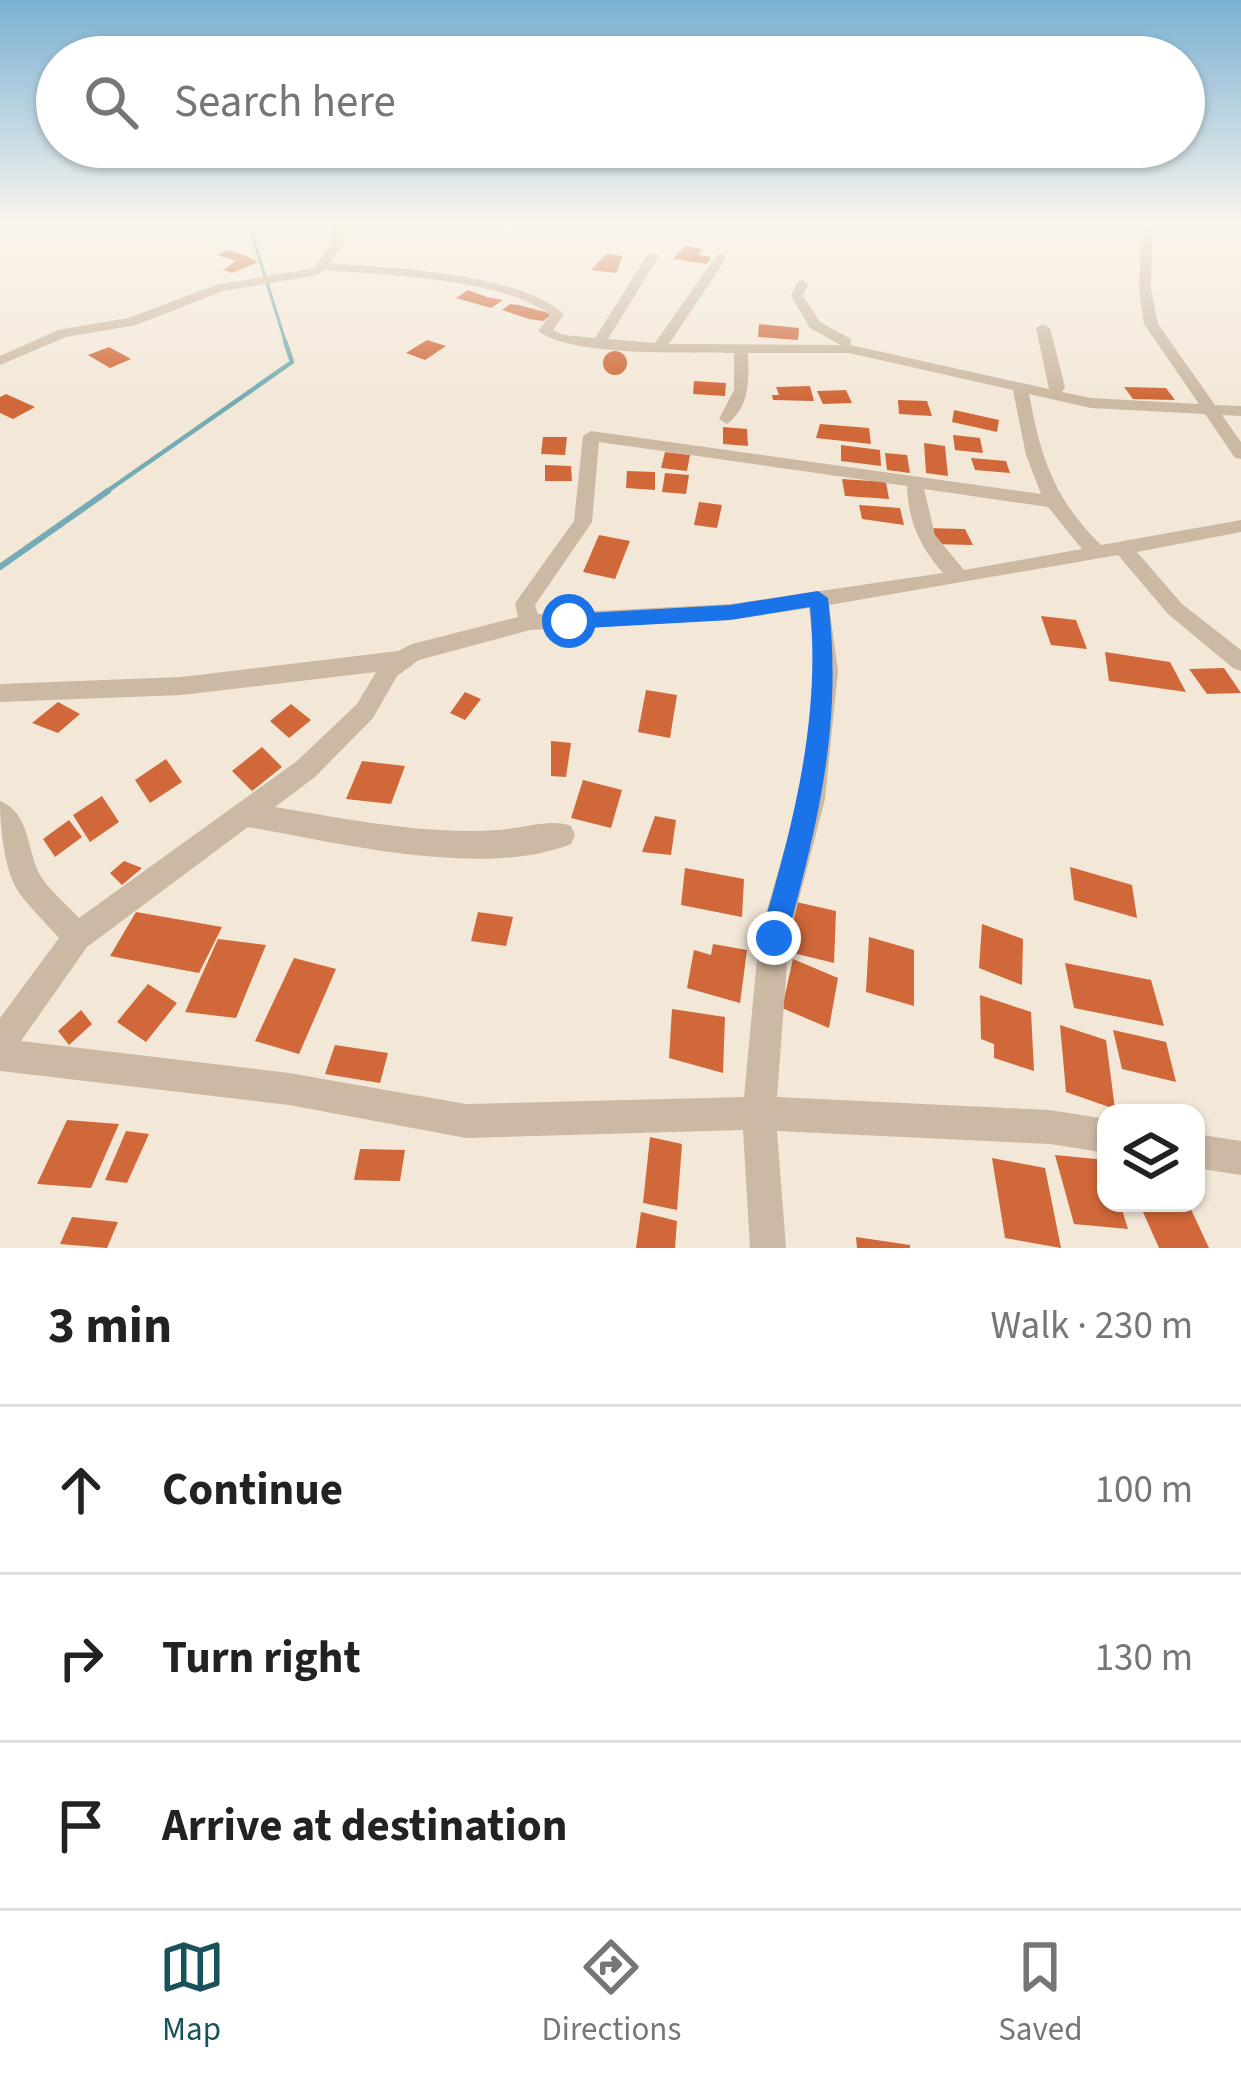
<!DOCTYPE html>
<html lang="en">
<head>
<meta charset="utf-8">
<style>
  body { margin:0; font-family:"Source Sans 3",sans-serif; background:#f6f6f6; color:#222 }
  .controls { position:absolute; right:36px; bottom:36px; display:grid; overflow:hidden; border-radius:24px; box-shadow:0 3px 9px #0004 }
  .controls button { width:108px; height:108px; display:grid; place-items:center; padding:0; border:0; border-bottom:3px solid #e0e0e0; background:#fff; color:#222; font:60px sans-serif }
  .stop { position:absolute; width:36px; height:36px; margin:-27px; border:9px solid #1a73e8; border-radius:50%; background:#fff }
  .stop.end { background:#1a73e8; border-color:#fff; box-shadow:0 3px 12px #0008 }
  .list { margin:0; padding:0; list-style:none }
  h2 { display:flex; justify-content:space-between; align-items:center; height:156px; margin:0; padding:0 48px; font-size:51px }
  h2 small { font-size:39px; font-weight:400; color:#767676 }
  .list li { display:grid; grid-template-columns:78px 1fr auto; gap:36px; align-items:center; box-sizing:border-box; height:168px; padding:0 48px; border-top:3px solid #e0e0e0 }
  .list b { display:block; font-size:45px; white-space:nowrap }
  .list em { font-size:39px; font-style:normal; color:#767676 }
  .icon { flex:none; width:66px; height:66px; fill:none; stroke:currentColor; stroke-width:2; stroke-linecap:round; stroke-linejoin:round }
  .map { position:relative; flex:none; width:1241px; height:1248px; overflow:hidden }
  .search { position:absolute; background:#fff; box-shadow:0 3px 9px #0004; left:36px; right:36px; top:36px; height:132px; display:flex; align-items:center; gap:30px; box-sizing:border-box; padding:0 42px; border-radius:66px; color:#767676; font-size:45px }
  .sheet { height:660px; background:#fff }
  nav { display:flex; justify-content:space-around; align-items:center; box-sizing:border-box; height:168px; border-top:3px solid #e0e0e0; background:#fff; font-size:33px; color:#767676 }
  nav a { display:grid; justify-items:center; gap:6px }
  nav .on { color:#18535c }
  .map>svg:first-child { display:block }
  .lines { fill:none; stroke-linecap:round; stroke-linejoin:round }
  .stream-far2 { stroke:#75acb3; stroke-width:3 }
  .stream-far1 { stroke:#75acb3; stroke-width:4.5 }
  .stream { stroke:#75acb3; stroke-width:6 }
  .building { fill:#d06839 }
  .minor { fill:#ccb9a3; fill-rule:evenodd }
  .route { fill:#1a73e8 }
</style>
</head>
<body>
<div class="map">
<svg width="1241" height="1248" viewBox="0 0 1241 1248">
  <rect width="100%" height="100%" fill="#f3e8d8"/>
  <g class="lines">
    <polyline class="stream-far2" points="249,225 286,344"/>
    <polyline class="stream-far1" points="103,494 292,362 285,341"/>
    <polyline class="stream" points="0,567 108,491"/>
  </g>
  <g class="building">
    <polygon points="685,246 702,249 699,255 711,257 707,264 673,259"/>
    <polygon points="227,250 244,255 258,262 232,273 223,270 236,261 217,255"/>
    <polygon points="606,254 623,256 616,273 591,270"/>
    <polygon points="468,290 487,297 503,300 491,308 456,298"/>
    <polygon points="510,304 519,305 552,314 543,321 529,319 502,310"/>
    <polygon points="759,324 799,328 798,340 758,337"/>
    <polygon points="427,340 446,346 425,360 406,353"/>
    <polygon points="109,347 131,359 110,368 88,355"/>
    <circle cx="615" cy="363" r="12"/>
    <polygon points="694,381 726,383 725,396 693,394"/>
    <polygon points="810,386 814,401 773,400 772,395 779,395 776,387"/>
    <polygon points="1124,387 1166,388 1175,400 1133,399"/>
    <polygon points="846,390 852,403 823,404 817,391"/>
    <polygon points="6,394 35,407 13,419 0,413 0,397"/>
    <polygon points="898,400 927,401 932,416 899,414"/>
    <polygon points="954,410 999,420 997,432 952,422"/>
    <polygon points="820,424 869,428 871,444 816,438"/>
    <polygon points="723,427 747,429 748,446 723,444"/>
    <polygon points="953,435 980,438 983,453 955,450"/>
    <polygon points="543,437 567,437 565,455 541,454"/>
    <polygon points="924,443 945,446 948,476 926,473"/>
    <polygon points="841,445 880,450 881,466 841,461"/>
    <polygon points="665,452 690,455 687,471 661,468"/>
    <polygon points="885,453 907,455 910,473 887,470"/>
    <polygon points="971,458 1006,461 1010,473 975,470"/>
    <polygon points="545,465 571,466 572,481 545,481"/>
    <polygon points="627,471 655,472 655,490 626,488"/>
    <polygon points="665,473 689,475 686,494 662,492"/>
    <polygon points="842,479 886,482 889,499 845,496"/>
    <polygon points="699,502 722,505 717,528 694,525"/>
    <polygon points="859,505 900,508 904,525 862,519"/>
    <polygon points="926,528 965,529 973,545 933,544"/>
    <polygon points="599,535 630,541 615,579 583,572"/>
    <polygon points="1041,616 1076,620 1087,649 1051,645"/>
    <polygon points="1105,652 1170,662 1186,692 1109,681"/>
    <polygon points="1224,668 1241,693 1207,694 1189,669"/>
    <polygon points="646,690 677,695 670,738 638,732"/>
    <polygon points="465,692 481,699 465,720 450,713"/>
    <polygon points="58,702 80,714 58,733 32,723"/>
    <polygon points="291,704 311,720 289,738 270,721"/>
    <polygon points="551,741 571,743 566,777 551,776"/>
    <polygon points="262,747 282,767 252,791 232,771"/>
    <polygon points="166,759 182,782 150,803 135,780"/>
    <polygon points="362,761 405,766 391,804 346,799"/>
    <polygon points="583,780 622,790 611,828 571,818"/>
    <polygon points="102,796 119,822 90,842 73,815"/>
    <polygon points="655,816 676,820 671,855 642,852"/>
    <polygon points="69,820 82,837 55,857 43,839"/>
    <polygon points="124,861 142,868 122,885 110,873"/>
    <polygon points="1070,867 1132,885 1137,918 1074,900"/>
    <polygon points="685,868 744,879 742,917 681,905"/>
    <polygon points="792,901 836,911 834,963 789,952"/>
    <polygon points="136,912 222,927 199,973 110,956"/>
    <polygon points="478,912 513,917 506,946 471,941"/>
    <polygon points="982,924 1023,939 1022,985 979,968"/>
    <polygon points="869,937 914,950 914,1006 866,992"/>
    <polygon points="218,939 266,945 236,1018 185,1012"/>
    <polygon points="713,944 747,950 740,1003 687,988 694,950 711,955"/>
    <polygon points="294,958 336,969 299,1054 255,1041"/>
    <polygon points="793,959 838,978 829,1028 782,1008"/>
    <polygon points="1065,963 1151,980 1164,1026 1074,1008"/>
    <polygon points="148,984 177,1003 146,1042 117,1022"/>
    <polygon points="980,995 1031,1012 1034,1071 994,1058 994,1044 981,1039"/>
    <polygon points="672,1009 725,1017 723,1073 669,1058"/>
    <polygon points="81,1010 92,1024 69,1045 58,1031"/>
    <polygon points="1060,1025 1106,1040 1115,1109 1066,1092"/>
    <polygon points="1113,1030 1166,1042 1176,1082 1122,1069"/>
    <polygon points="335,1045 388,1053 380,1083 325,1074"/>
    <polygon points="67,1120 119,1124 91,1188 37,1184"/>
    <polygon points="126,1131 149,1134 127,1183 105,1180"/>
    <polygon points="650,1137 682,1144 677,1210 643,1203"/>
    <polygon points="360,1149 405,1150 400,1181 354,1180"/>
    <polygon points="1055,1155 1106,1160 1106,1203 1120,1203 1128,1229 1074,1224"/>
    <polygon points="992,1158 1045,1168 1061,1248 1005,1238"/>
    <polygon points="1139,1203 1188,1203 1209,1248 1159,1248"/>
    <polygon points="641,1212 677,1221 675,1248 636,1248"/>
    <polygon points="72,1217 118,1222 107,1248 60,1244"/>
    <polygon points="856,1237 910,1245 910,1248 857,1248"/>
  </g>
  <g class="lines">
    <g class="minor">
      <path d="M329 225H339L344 244 329 263C389 268 520 273 564 314L553 330 564 335 595 338 647 256 653 253 659 256 608 339 655 343 717 255 721 254 727 257 669 344 841 345 810 328 791 296 798 281 802 280 808 284 803 296 820 322 851 339 850 345 1049 389 1036 328 1043 324 1050 328 1065 387 1062 392 1091 398 1199 404 1144 324 1139 289 1142 225H1152L1151 289 1158 324 1215 405 1241 406V416L1222 415 1241 442V459L1235 458 1205 414 1091 408 1029 394C1041 458 1054 499 1101 545L1241 520V532L1137 552 1182 604 1241 650V671L1233 668 1168 614 1118 555 829 605 838 671 825 799 789 938 777 1097 1050 1110 1106 1119V1153L1050 1144 777 1131 786 1248H750L743 1130 466 1138 289 1105 0 1071V1018L59 938C46 923 31 909 20 894 4 872 0 827 0 801 30 812 27 852 40 875 49 890 67 905 79 918L297 761 357 704 376 672 182 695 0 702V684L182 677 398 651 412 644 518 617 515 604 518 599 574 521 583 436 591 431 1041 494 1026 455 1013 390 849 353H748C749 380 750 407 727 424L719 419 734 390V353C688 352 572 357 538 331L550 315C503 278 384 275 324 270L317 275 223 291 136 325 66 337 0 365V356L58 330 128 318 216 285 313 268 332 244ZM599 442 907 486C908 521 920 547 943 573L731 604 538 614 535 605 592 522ZM924 489 1048 507 1082 549 964 570 935 535ZM809 608 816 671 799 799 759 938 744 1097 466 1104 289 1073 21 1041 87 947 248 827C339 843 484 879 571 844L575 835 571 826C551 818 520 829 498 830 423 835 348 819 275 807L315 777 373 718 397 676 419 660 530 630 731 620Z"/>
      <polygon points="1196,1134 1241,1141 1241,1175 1196,1168"/>
    </g>
  </g>
  <linearGradient id="sky" x2="0" y2="1"><stop stop-color="#7ab1d3"/><stop offset="0.56" stop-color="#faf5ed"/><stop offset="1" stop-color="#faf5ed" stop-opacity="0"/></linearGradient>
  <rect width="1241" height="399" fill="url(#sky)"/>
  <path class="route" d="M818 591 828 598C843 724 819 818 787 938L774 952 760 938C792 828 821 723 810 607L730 620 569 629 559 621 569 614 730 605Z"/>
</svg>
<div class="controls">
<button><svg class="icon" aria-label="layers" viewBox="0 0 24 24"><path d="M12 4l9 5-9 5-9-5zM3 14l9 5 9-5"/></svg></button>
</div>
<div class="stop" style="left:569px;top:621px"></div>
<div class="stop end" style="left:774px;top:938px"></div>
<div class="search"><svg class="icon" aria-label="search" viewBox="0 0 24 24"><circle cx="10" cy="10" r="6"/><path d="M15 15l6 6"/></svg>Search here</div>
</div>
<section class="sheet">
<h2>3 min<small>Walk · 230 m</small></h2>
<ul class="list">
<li><svg class="icon" aria-label="ahead" viewBox="0 0 24 24"><path d="M12 20V5M6 11l6-6 6 6"/></svg><div><b>Continue</b></div><em>100 m</em></li>
<li><svg class="icon" aria-label="right" viewBox="0 0 24 24"><path d="M7 20v-9h11M14 6l5 5-5 5"/></svg><div><b>Turn right</b></div><em>130 m</em></li>
<li><svg class="icon" aria-label="arrive" viewBox="0 0 24 24"><path d="M6 21V4h12l-3 4 3 4H6"/></svg><div><b>Arrive at destination</b></div></li>
</ul>
</section>
<nav>
<a class="on"><svg class="icon" aria-label="map" viewBox="0 0 24 24"><path d="M3 6l6-2 6 2 6-2v14l-6 2-6-2-6 2zM9 4v14M15 6v14"/></svg>Map</a>
<a><svg class="icon" aria-label="directions" viewBox="0 0 24 24"><path d="M12 3l9 9-9 9-9-9zM9 14v-3h6M13 9l2 2-2 2"/></svg>Directions</a>
<a><svg class="icon" aria-label="saved" viewBox="0 0 24 24"><path d="M7 4h10v16l-5-4-5 4z"/></svg>Saved</a>
</nav>
</body>
</html>
